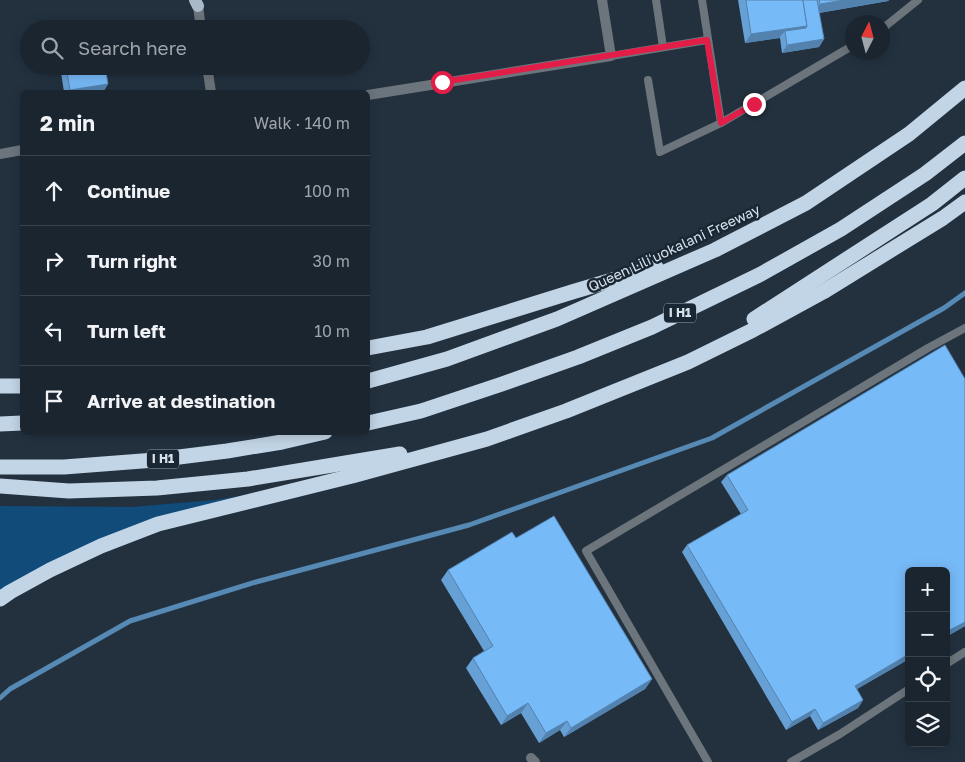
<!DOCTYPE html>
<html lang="en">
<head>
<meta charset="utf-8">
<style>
  body { margin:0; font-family:"Golos Text",sans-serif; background:#27313b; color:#f1f3f6 }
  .controls { position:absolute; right:15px; bottom:15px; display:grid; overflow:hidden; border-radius:8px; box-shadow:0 2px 12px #0003 }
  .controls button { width:45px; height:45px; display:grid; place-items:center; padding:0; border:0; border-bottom:1px solid #38424b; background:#1a252f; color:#f1f3f6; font:25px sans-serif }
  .compass { position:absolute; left:845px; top:15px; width:45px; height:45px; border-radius:50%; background:#1a252f; box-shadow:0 2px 12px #0003; rotate:6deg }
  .stop { position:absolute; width:15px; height:15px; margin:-11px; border:4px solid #e11d48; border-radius:50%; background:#fff }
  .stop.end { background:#e11d48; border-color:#fff; box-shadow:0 1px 5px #0008 }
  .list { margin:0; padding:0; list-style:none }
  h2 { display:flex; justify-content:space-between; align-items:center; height:65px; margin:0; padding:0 20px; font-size:21px }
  h2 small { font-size:16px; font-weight:400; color:#9fa5aa }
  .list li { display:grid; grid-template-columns:32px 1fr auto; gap:15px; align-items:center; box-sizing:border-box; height:70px; padding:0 20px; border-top:1px solid #38424b }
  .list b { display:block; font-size:19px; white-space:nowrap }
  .list em { font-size:16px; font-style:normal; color:#9fa5aa }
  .icon { flex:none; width:28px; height:28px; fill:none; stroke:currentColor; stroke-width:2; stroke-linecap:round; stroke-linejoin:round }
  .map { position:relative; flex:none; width:965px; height:762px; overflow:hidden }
  .search { position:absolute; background:#1a252f; box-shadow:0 2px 12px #0003; left:20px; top:20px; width:350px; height:55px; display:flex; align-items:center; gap:12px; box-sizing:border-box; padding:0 18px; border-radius:28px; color:#9fa5aa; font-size:19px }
  .panel { position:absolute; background:#1a252f; box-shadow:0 2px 12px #0003; left:20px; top:90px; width:350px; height:345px; border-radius:8px }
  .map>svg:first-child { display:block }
  .green { fill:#104b79 }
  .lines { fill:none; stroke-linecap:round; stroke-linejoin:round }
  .stream { stroke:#568ab4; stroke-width:5 }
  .lane { stroke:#6d757c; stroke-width:8 }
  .street { stroke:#6d757c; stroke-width:10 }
  .primary { stroke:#aab9c8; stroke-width:12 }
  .highway { stroke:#c2d5e6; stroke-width:15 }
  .wall { fill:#66a0d5 }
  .shaded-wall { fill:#5382ae }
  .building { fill:#77baf8; stroke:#5382ae }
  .route { stroke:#e11d48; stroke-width:6 }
  .labels { text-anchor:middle; stroke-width:5; stroke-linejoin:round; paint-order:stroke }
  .shield { fill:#192735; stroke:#9fa9b4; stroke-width:1 }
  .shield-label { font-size:12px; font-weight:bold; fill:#d8e1ea }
  .street-label { font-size:14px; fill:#d8e1ea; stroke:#192735 }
</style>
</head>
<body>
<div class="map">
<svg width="965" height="762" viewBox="0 0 965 762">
  <rect width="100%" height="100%" fill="#23313f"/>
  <polygon class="green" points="303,486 176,516 0,595 0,506 131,507 215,500"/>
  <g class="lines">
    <polyline class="stream" points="0,698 10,689 130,621 256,582 469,525 712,438 944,308 965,293"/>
    <g class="lane">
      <polyline points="656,0 663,47"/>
      <polyline points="702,0 721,123 852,46"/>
      <polyline points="882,29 918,0"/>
      <polyline points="611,56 707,40"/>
      <polyline points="648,80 660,152 721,123"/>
      <polyline points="946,664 965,652"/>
      <polyline points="708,762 586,551 928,348 965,328"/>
      <polyline points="791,762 840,734 909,689"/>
    </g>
    <g class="street">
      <polyline points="198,6 201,29"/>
      <polyline points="207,66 211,92"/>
      <polyline points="368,95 611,56 602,0"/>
      <polyline points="0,154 22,150"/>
      <polyline points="531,758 535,762"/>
    </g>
    <polyline class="primary" points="195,0 198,6"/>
    <g class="highway">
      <polyline points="754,319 932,204 965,178"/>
      <polyline points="368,348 427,337 572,292 656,267"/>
      <polyline points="368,381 447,359 557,319 715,250 806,203 909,134 965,88"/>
      <polyline points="0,386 22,386"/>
      <polyline points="368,423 421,411 502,384 578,357 652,327 761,274 841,229 925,174 965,143"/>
      <polyline points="0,424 22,423"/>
      <polyline points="0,467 64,467 155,460 227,451 282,442 325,432"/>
      <polyline points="0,486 69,491 157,488 248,479 400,454"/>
      <polyline points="0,599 10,592 50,570 101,546 158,524 352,476 487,439 566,411 688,362 753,330 823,292 943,218 965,202"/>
    </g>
  </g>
  <g class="wall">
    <polygon points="738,0 889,0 888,1 819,13 824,39 819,47 782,53 780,38 745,43"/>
    <polygon points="60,66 105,66 108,84 103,92 64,92"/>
    <polygon points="133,66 168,66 165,70 135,75"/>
    <polygon points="965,379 965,626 946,637 909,571 909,659 857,689 863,700 858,708 818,730 810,716 786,730 682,552 687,545 741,514 721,482 727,475"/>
    <polygon points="516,538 652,679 645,689 564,737 560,730 539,743 521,713 501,725 466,668 473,658 484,651 441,580 448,570"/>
  </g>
  <g class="shaded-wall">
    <polygon points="845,0 889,0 888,1 813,14 820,4"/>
    <polygon points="807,26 801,35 785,31 779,38 745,43 751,34"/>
    <polygon points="824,39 819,47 782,53 787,45"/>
    <polygon points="160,66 168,66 165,70 135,75 138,70"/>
    <polygon points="108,84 103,92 68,92 70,90"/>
    <polygon points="965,622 965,626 946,637 946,632"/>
    <polygon points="909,654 909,659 850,693 855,686"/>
    <polygon points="652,679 645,689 564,737 571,728"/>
    <polygon points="863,700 858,708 818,730 823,723"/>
    <polygon points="528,703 521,713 501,725 507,716"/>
    <polygon points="815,709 810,716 786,730 792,722"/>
    <polygon points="567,721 560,730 539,743 546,733"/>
  </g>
  <g class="building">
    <polygon points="746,0 803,0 807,26 751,34"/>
    <polygon points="803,0 817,0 824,39 787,45 785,31 806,28 807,26"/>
    <polygon points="819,0 845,0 820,4"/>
    <polygon points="162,24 162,29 136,29"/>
    <polygon points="66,66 105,66 108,84 70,90"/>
    <polygon points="138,66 160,66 138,70"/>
    <polygon points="945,345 965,379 965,622 946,632 946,571 909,571 909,654 855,686 863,700 823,723 815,709 792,722 687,545 748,510 727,475"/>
    <polygon points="554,516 652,679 571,728 567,721 546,733 528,703 507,716 473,658 493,646 448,570 512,532 516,538"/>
  </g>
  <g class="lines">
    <polyline class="route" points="442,82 707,40 721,123 754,104"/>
  </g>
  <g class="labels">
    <g class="shield">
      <rect x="664" y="303.5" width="32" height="19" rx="4"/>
      <rect x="147" y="449.5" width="32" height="19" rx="4"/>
    </g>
    <g class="shield-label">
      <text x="680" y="317">I H1</text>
      <text x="163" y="463">I H1</text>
    </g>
    <g class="street-label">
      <text transform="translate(674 248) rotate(-25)" y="5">Queen Liliʻuokalani Freeway</text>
    </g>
  </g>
</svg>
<div class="controls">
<button>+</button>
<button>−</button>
<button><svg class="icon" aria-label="locate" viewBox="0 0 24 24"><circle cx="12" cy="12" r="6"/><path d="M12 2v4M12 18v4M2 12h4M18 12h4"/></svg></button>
<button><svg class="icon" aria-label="layers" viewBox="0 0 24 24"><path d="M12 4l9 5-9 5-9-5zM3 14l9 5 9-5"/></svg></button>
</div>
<svg class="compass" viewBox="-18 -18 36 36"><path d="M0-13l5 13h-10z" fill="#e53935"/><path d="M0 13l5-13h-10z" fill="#9fa5aa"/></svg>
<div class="stop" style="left:442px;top:82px"></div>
<div class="stop end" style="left:754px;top:104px"></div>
<div class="search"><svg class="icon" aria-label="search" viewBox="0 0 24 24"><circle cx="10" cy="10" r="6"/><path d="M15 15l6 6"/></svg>Search here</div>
<section class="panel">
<h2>2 min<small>Walk · 140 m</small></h2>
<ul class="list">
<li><svg class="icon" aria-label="ahead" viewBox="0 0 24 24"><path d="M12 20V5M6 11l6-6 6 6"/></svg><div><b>Continue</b></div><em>100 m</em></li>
<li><svg class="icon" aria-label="right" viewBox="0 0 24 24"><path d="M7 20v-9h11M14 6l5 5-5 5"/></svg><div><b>Turn right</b></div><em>30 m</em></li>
<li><svg class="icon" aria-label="left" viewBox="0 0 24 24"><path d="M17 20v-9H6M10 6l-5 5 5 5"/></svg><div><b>Turn left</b></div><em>10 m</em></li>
<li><svg class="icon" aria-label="arrive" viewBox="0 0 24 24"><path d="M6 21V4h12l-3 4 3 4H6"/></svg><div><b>Arrive at destination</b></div></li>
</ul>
</section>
</div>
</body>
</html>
